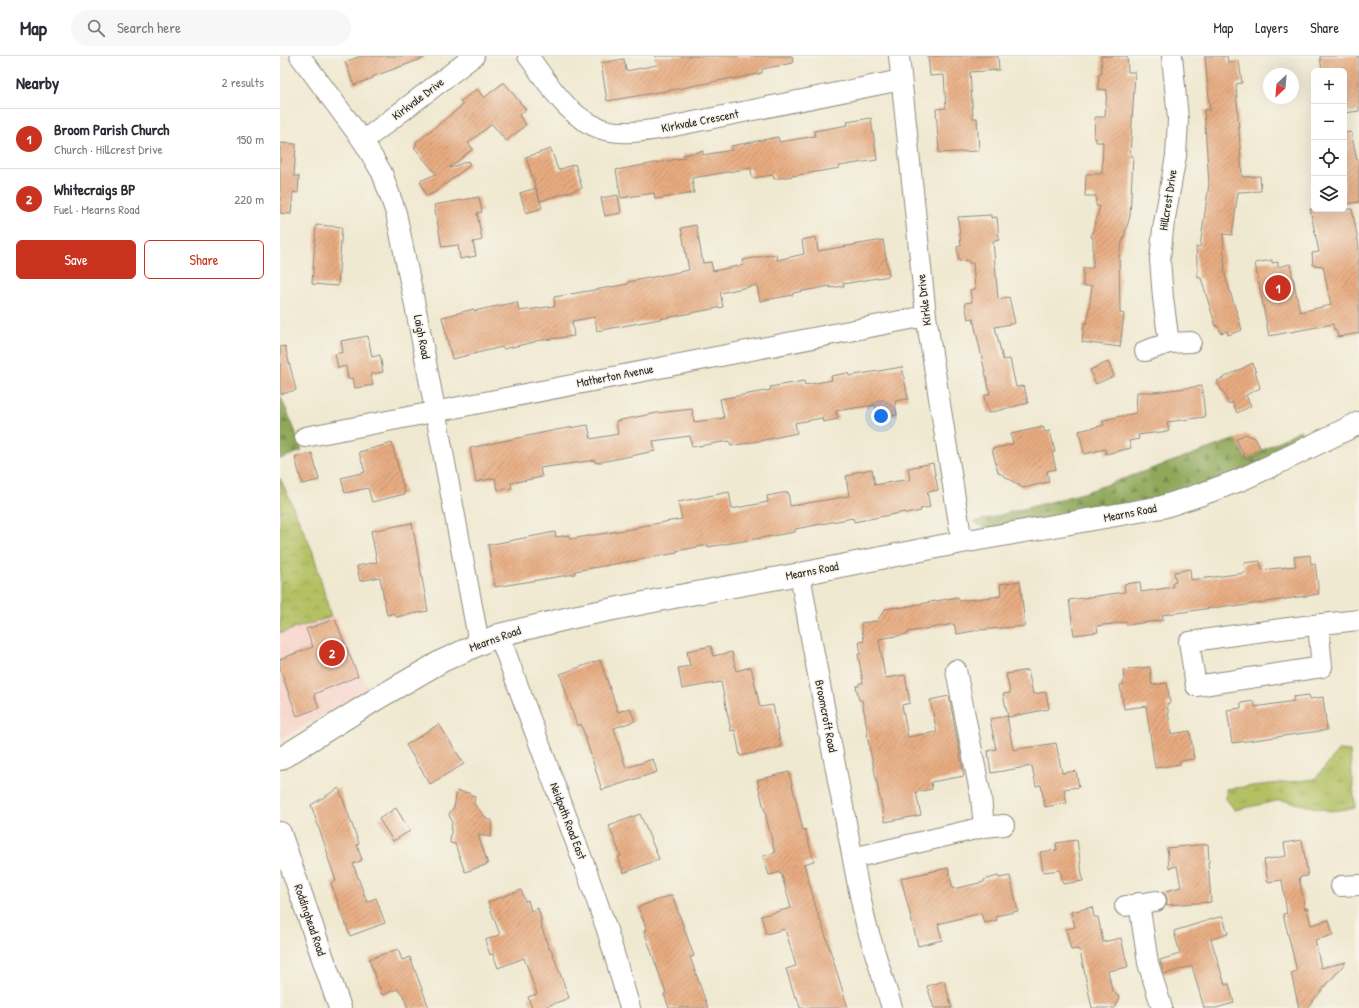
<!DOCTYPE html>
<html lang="en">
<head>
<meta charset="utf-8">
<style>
  body { margin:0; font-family:"Patrick Hand",sans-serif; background:#f7f7f7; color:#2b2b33 }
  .controls { position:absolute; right:12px; top:12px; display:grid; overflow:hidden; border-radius:6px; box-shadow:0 4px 16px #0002 }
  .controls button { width:36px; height:36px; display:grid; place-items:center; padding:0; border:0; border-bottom:1px solid #e1e1e2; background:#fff; color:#2b2b33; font:20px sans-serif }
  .compass { position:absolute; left:983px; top:12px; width:36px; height:36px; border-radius:50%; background:#fff; box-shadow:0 4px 16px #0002; rotate:206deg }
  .you { position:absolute; left:601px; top:360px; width:14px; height:14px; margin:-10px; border:3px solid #fff; border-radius:50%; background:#1a73e8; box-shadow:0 0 0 6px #1a73e833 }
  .badge { display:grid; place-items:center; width:26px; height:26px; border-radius:50%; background:#c8321e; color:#fff; font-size:13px; font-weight:700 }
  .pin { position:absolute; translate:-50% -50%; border:2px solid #fff; box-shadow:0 1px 4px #0006 }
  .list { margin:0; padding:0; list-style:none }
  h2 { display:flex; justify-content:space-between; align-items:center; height:52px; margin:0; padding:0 16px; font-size:17px }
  h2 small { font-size:13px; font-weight:400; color:#7c7c81 }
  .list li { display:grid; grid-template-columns:26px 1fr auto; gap:12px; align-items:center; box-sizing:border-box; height:60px; padding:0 16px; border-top:1px solid #e1e1e2 }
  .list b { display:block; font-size:15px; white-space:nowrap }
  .list p { margin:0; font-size:13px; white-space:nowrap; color:#7c7c81 }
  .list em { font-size:13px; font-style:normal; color:#7c7c81 }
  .actions { display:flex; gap:8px; padding:12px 16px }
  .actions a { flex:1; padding:9px 0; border:1px solid #c8321e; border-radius:6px; text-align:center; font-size:14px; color:#c8321e }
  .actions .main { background:#c8321e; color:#fff }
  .icon { flex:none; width:22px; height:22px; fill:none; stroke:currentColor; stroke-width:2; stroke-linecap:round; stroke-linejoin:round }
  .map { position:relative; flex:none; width:1079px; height:952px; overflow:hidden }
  header { display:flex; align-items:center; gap:24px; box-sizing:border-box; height:56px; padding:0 20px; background:#fff; border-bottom:1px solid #e1e1e2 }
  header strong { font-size:19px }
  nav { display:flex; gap:22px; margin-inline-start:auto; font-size:14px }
  .search { width:280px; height:36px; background:#f7f7f7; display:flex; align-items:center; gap:10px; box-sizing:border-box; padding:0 14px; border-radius:22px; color:#7c7c81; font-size:15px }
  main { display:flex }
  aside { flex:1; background:#fff }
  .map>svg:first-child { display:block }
  .built { fill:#f7d1c8 }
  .grass { fill:url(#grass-tufts); stroke:#6f7647 }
  .forest { fill:url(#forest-firs); stroke:#5c6942 }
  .park { fill:url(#park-crowns); stroke:#6f7647 }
  .building { fill:url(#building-hatch) }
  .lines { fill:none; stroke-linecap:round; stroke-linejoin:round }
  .street-casing { stroke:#8e8a7e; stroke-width:22 }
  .secondary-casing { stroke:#8e8a7e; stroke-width:24 }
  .street { stroke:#fff; stroke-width:20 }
  .secondary { stroke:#fff; stroke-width:22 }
  .labels { text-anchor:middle; stroke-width:3; stroke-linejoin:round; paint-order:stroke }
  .street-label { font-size:12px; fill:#2b2b2b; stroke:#f7f3e8 }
</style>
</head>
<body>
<header>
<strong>Map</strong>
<div class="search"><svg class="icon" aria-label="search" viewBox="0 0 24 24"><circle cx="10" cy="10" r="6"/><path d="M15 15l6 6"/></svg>Search here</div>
<nav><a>Map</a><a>Layers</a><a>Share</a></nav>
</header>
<main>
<aside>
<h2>Nearby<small>2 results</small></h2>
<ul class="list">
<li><span class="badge">1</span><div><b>Broom Parish Church</b><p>Church · Hillcrest Drive</p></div><em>150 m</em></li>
<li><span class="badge">2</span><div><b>Whitecraigs BP</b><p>Fuel · Mearns Road</p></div><em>220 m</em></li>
</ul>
<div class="actions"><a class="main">Save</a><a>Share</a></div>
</aside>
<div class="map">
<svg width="1079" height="952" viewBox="0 0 1079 952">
  <defs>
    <pattern id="grass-tufts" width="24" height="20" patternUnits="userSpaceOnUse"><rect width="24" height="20" fill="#b3c163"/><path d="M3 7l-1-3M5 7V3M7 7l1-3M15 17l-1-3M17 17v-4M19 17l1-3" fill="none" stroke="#929d52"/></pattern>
    <pattern id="forest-firs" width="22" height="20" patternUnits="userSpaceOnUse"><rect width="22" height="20" fill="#8ea759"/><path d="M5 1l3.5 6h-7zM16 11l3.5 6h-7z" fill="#74884a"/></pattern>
    <pattern id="park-crowns" width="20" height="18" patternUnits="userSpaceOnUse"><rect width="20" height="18" fill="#b3c163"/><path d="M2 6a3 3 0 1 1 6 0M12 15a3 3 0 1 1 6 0" fill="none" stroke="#929d52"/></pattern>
    <pattern id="building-hatch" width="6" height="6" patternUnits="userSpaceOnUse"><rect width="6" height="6" fill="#e8ac81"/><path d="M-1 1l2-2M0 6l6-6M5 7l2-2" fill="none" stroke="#bc8c6a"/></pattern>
  </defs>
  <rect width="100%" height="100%" fill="#f7f3e8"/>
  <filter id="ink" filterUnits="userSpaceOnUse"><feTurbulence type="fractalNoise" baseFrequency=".025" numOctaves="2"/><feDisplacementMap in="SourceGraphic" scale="8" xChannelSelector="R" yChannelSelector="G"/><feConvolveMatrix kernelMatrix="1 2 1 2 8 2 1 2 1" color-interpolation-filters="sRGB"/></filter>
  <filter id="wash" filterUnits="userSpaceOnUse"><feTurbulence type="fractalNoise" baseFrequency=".012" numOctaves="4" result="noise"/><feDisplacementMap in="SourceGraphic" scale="16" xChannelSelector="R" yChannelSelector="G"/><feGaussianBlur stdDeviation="0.9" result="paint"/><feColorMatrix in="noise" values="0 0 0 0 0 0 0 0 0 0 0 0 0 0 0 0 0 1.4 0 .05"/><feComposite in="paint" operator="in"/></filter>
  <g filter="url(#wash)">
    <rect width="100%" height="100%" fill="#f0e9d1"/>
    <polygon class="built" points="51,561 56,561 88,633 0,684 0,577"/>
    <polygon class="grass" points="1059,694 1070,695 1075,752 1051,755 1001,744 955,754 946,743 946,733 1035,723"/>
    <g class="forest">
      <polygon points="0,339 14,372 22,395 0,403"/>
      <polygon points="1020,374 1025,380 993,400 935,426 882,441 706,473 694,466 803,437 956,383 966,403"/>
    </g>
    <polygon class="park" points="0,422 33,496 51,561 0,577"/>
    <g id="blocks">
      <g class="building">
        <polygon points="81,0 144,0 144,2 92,21 93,22 74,29 65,6"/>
        <polygon points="375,0 512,0 513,7 482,13 482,17 453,23 453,22 397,33 327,45 321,7 344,3 346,15 377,9"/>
        <polygon points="648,0 718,0 719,14 690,16 693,62 697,62 699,95 659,97 656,53 666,52 664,19 650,20"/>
        <polygon points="821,0 847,0 848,16 855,16 850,99 853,100 850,160 839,198 840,257 844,258 840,291 802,286 804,267 807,267 812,230 803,230 803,212 813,212 813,182 811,181 820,150 816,150 816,140 805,140 806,118 822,118 823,86 816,86 816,82 814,82 815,61 825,61 827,34 818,33 819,18 822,18"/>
        <polygon points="925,0 947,0 948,6 959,5 962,27 956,28 962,121 980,120 981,135 958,136 952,179 943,178 945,219 962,274 948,279 947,275 941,277 938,270 936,271 921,222 918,222 916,191 920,191 929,128 924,54 930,54"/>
        <polygon points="1040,0 1079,0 1079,55 1064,57 1064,15 1058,15 1057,12 1042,15"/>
        <polygon points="224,26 246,54 239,59 246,69 226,85 212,68 188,87 193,93 170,111 170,112 188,105 190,109 154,137 146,140 140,125 156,118 134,91 137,89 135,87 183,49 180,46 197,33 204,42"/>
        <polygon points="591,62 597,104 559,110 560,112 494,123 493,119 472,122 471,112 412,122 414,137 375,143 374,137 341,142 336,114 404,102 403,99 423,95 423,99 452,94 451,90 498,81 499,86 535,80 534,75 568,69 567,66"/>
        <polygon points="1071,76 1077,104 1079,104 1079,146 1064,148 1064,77"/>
        <polygon points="0,87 16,88 14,120 19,120 18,137 13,136 11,158 0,157"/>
        <polygon points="271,93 278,114 295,108 302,132 260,145 246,101"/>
        <polygon points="256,132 262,152 246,157 240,137"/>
        <polygon points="338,139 341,157 325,160 321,142"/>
        <polygon points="199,141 202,156 197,157 202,184 193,186 196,200 180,203 178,189 162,191 154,149"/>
        <polygon points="1030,153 1072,153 1079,190 1079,277 1058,281 1056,273 1054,274 1053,268 989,280 975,207 992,204 992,207 998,206 998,211 1010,208 1020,256 1051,249 1043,210 1033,209 1032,197 1039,196"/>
        <polygon points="711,159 711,162 717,161 719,184 713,185 718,243 729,241 735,267 715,271 723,304 730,303 736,331 744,330 748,347 708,357 704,340 710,338 693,262 688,263 685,247 692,246 690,234 695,233 693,207 689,207 688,204 679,205 677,191 681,190 678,161"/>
        <polygon points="36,169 62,171 58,230 32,228"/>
        <polygon points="416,169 423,207 431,206 433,215 464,209 463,204 496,198 497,204 524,198 522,184 536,181 538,195 603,184 609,220 563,228 564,230 550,232 550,230 513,237 513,239 480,245 477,229 440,237 443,251 317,275 315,261 292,265 294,280 255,285 255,286 223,293 222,291 172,303 162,261 194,253 194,255 237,246 239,255 275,250 274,241 348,228 348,226 409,214 401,172"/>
        <polygon points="88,280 92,301 100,299 103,316 91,318 93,329 75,332 73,322 68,323 66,310 58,312 55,298 63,296 61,285"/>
        <polygon points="5,290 16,334 0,338 0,291"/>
        <polygon points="828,306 834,320 816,328 810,314"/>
        <polygon points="973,307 980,332 966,339 971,350 957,357 952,346 949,348 937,325"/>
        <polygon points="622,311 628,343 615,345 617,359 597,362 595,349 575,352 556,355 558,363 543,366 542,362 515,367 517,377 484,384 451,390 450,385 412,391 410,380 373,385 375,395 316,407 315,404 260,412 262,421 231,427 232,432 218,434 215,422 196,426 190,392 276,374 308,369 311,383 338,378 336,365 377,357 412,353 414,366 444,362 440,343 491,334 490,331 524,325 525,329 552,324 551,320 568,317 569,320"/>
        <polygon points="922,330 925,361 887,366 889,375 858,379 859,383 849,385 851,392 826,398 825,393 804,398 799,375 824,369 823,364 856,357 857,336 874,336"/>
        <polygon points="763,371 765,376 770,375 775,396 772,396 776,413 767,415 769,426 743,432 718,416 712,393 733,388 731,378"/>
        <polygon points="965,378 975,382 982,395 966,403 956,383"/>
        <polygon points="112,387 125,438 92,446 88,432 65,437 61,422 85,416 79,396"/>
        <polygon points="32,397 39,424 22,428 15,401"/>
        <polygon points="653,407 658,434 647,436 650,451 640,453 641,455 626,458 625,456 574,466 573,462 515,473 515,476 428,491 428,489 396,495 397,497 295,515 295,518 215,531 208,489 275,476 276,481 289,479 290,483 357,472 357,471 402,463 398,446 449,436 452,453 488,446 487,440 508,436 510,450 569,440 566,420 573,419 572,417 592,413 595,429 630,423 628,412"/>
        <polygon points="132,467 148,555 116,561 115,557 107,559 100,521 80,525 77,510 97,506 91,475"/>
        <polygon points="1030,499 1031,508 1035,507 1039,538 954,551 953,549 882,559 883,564 847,569 846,566 817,570 818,576 794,579 789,544 845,536 844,528 860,526 861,536 893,531 893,527 896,526 894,516 910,513 911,524 965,517 964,507 980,505 982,514 1016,510 1014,501"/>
        <polygon points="740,525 745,570 699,574 677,578 674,568 628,576 628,578 599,583 605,622 625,619 630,647 622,649 628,681 657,676 650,644 669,640 684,720 651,726 652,733 636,736 641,759 605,766 587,679 588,678 582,644 579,644 576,630 579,630 579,627 583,627 578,598 581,598 579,586 584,585 581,567 597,565 605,553 618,551 618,552 678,541 679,545 721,540 720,528"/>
        <polygon points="55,563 78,620 34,638 39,652 17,660 0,613 0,603 33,591 26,573"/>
        <polygon points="431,590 433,600 452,596 456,615 471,611 480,651 493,649 501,691 460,700 455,674 451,675 441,626 402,633 398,612 410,610 407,595"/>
        <polygon points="320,604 338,656 350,652 355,665 334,672 346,712 373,703 377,716 322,734 301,668 297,670 280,618"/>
        <polygon points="870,611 872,629 887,627 890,647 887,647 891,678 910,675 914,703 900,705 900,708 875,712 866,650 844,653 840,629 844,628 843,614"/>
        <polygon points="748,614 753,638 766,636 769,653 728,661 723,638 730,637 726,618"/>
        <polygon points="1029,639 1030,643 1043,641 1047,674 952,687 947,654 961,652 961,647 974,645 975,651 1014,645 1013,641"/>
        <polygon points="727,660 733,694 776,687 782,717 796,715 799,731 784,733 787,747 765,751 761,729 756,730 752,710 711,717 708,695 716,693 710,663"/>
        <polygon points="159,668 184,708 150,728 126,689"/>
        <polygon points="509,716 523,774 525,773 534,805 524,808 540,866 541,865 568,952 520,952 517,941 515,941 506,913 516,910 505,873 486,878 481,860 511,852 501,816 489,819 483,800 495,797 477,724"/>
        <polygon points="59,732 79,788 77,789 82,804 73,808 87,846 96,842 105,867 70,880 51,827 56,825 47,799 48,798 31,749"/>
        <polygon points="177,735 189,737 191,739 195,740 194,748 208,764 212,764 211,781 198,779 208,808 185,816 175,788 170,787 172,765 169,759 170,756 174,751"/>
        <polygon points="116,752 130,775 113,785 99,763"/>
        <polygon points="360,758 379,803 344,817 338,801 341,800 329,770"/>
        <polygon points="797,784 803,825 783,828 780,814 763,816 760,796 777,794 776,787"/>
        <polygon points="1022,784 1028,820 1019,821 1025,853 1027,852 1031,869 1049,864 1053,879 1035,884 1041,912 1066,906 1027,952 1019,952 1011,917 1017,915 1003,858 1007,857 1002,824 988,826 984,804 1006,800 1004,787"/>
        <polygon points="928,788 929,806 928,806 931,846 887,849 887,843 885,838 882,836 901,831 897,810 889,812 887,792"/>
        <polygon points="668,812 673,833 704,826 704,824 718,820 719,822 730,820 738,855 716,860 717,864 704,867 701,857 658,868 662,884 638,890 621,822"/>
        <polygon points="241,834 245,845 248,844 251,855 258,852 261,863 260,866 269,893 271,893 289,942 262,952 252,952 248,941 257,938 244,902 218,912 213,898 210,899 205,884 220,879 208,846"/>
        <polygon points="392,839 414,900 410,901 428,952 389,952 384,938 386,937 364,875 367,874 358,851"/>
        <polygon points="812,851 814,861 818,861 823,886 841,882 848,911 828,915 832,934 840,942 835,952 812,952 800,895 799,895 798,893 791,894 786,873 795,871 791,856"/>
        <polygon points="939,861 943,861 948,878 931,883 945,929 949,928 954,947 936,952 924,952 912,910 884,918 880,904 900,898 894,875"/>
        <polygon points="118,893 122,904 130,901 149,952 128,952 122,937 120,937 118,933 102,939 89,903"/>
        <polygon points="664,925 672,952 654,952 647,930"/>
      </g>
    </g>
  </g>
  <g filter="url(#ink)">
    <use href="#blocks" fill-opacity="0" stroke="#8e8a7e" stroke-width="1"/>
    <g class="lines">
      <defs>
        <g id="street">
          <polyline points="20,0 83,85 102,117 116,157 138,264 199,587"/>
          <path d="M248 0C269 28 291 68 330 75 346 78 363 75 379 73L621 24"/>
          <polyline points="619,0 646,260 682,486"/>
          <polyline points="83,85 194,0"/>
          <polyline points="889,287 883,242 880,204 883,173 896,100 898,63 892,0"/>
          <polyline points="865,295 889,287 911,286"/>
          <polyline points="25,381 646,260"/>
          <polyline points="520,518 532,587 578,830 586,868 612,952"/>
          <path d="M1038 568 1042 611 916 630 909 586C965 577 1022 570 1079 564"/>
          <polyline points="219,579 304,808 327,874 350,952"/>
          <polyline points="676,614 701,741 704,771"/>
          <polyline points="573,802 704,771 724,769"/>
          <polyline points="1061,830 1079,829"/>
          <polyline points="859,847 868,907 882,952"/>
          <polyline points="845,850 876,845"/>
        </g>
        <g id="secondary">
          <polyline points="0,703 98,642 162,605 219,579 298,560 394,541 520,518 682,486 882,451 922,438 960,424 995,408 1079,367"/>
          <polyline points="0,777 60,952"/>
        </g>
      </defs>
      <use href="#street" class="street-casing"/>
      <use href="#secondary" class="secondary-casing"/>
      <use href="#street" class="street"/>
      <use href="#secondary" class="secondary"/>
    </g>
  </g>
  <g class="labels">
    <g class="street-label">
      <text transform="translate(138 43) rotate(-37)" y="4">Kirkvale Drive</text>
      <text transform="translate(420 65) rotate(-11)" y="4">Kirkvale Crescent</text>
      <text transform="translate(888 144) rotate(-81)" y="4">Hillcrest Drive</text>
      <text transform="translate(644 244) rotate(-97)" y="4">Kirkle Drive</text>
      <text transform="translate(142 281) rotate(79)" y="4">Laigh Road</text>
      <text transform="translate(335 320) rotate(-11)" y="4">Matherton Avenue</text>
      <text transform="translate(850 457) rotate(-11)" y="4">Mearns Road</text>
      <text transform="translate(532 515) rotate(-11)" y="4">Mearns Road</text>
      <text transform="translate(215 583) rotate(-20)" y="4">Mearns Road</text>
      <text transform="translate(546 660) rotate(79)" y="4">Broomcroft Road</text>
      <text transform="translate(288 765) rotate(69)" y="4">Neidpath Road East</text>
      <text transform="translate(30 864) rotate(71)" y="4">Roddinghead Road</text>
    </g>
  </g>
</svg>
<div class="controls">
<button>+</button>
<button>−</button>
<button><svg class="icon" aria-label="locate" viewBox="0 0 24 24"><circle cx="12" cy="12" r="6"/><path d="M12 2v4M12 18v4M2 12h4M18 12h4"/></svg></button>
<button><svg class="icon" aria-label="layers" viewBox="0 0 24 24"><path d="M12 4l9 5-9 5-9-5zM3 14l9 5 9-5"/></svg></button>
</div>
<svg class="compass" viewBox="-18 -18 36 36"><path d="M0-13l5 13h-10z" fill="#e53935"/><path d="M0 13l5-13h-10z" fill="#7c7c81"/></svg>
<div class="you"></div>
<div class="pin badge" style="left:998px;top:232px">1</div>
<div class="pin badge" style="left:52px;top:597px">2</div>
</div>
</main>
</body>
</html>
